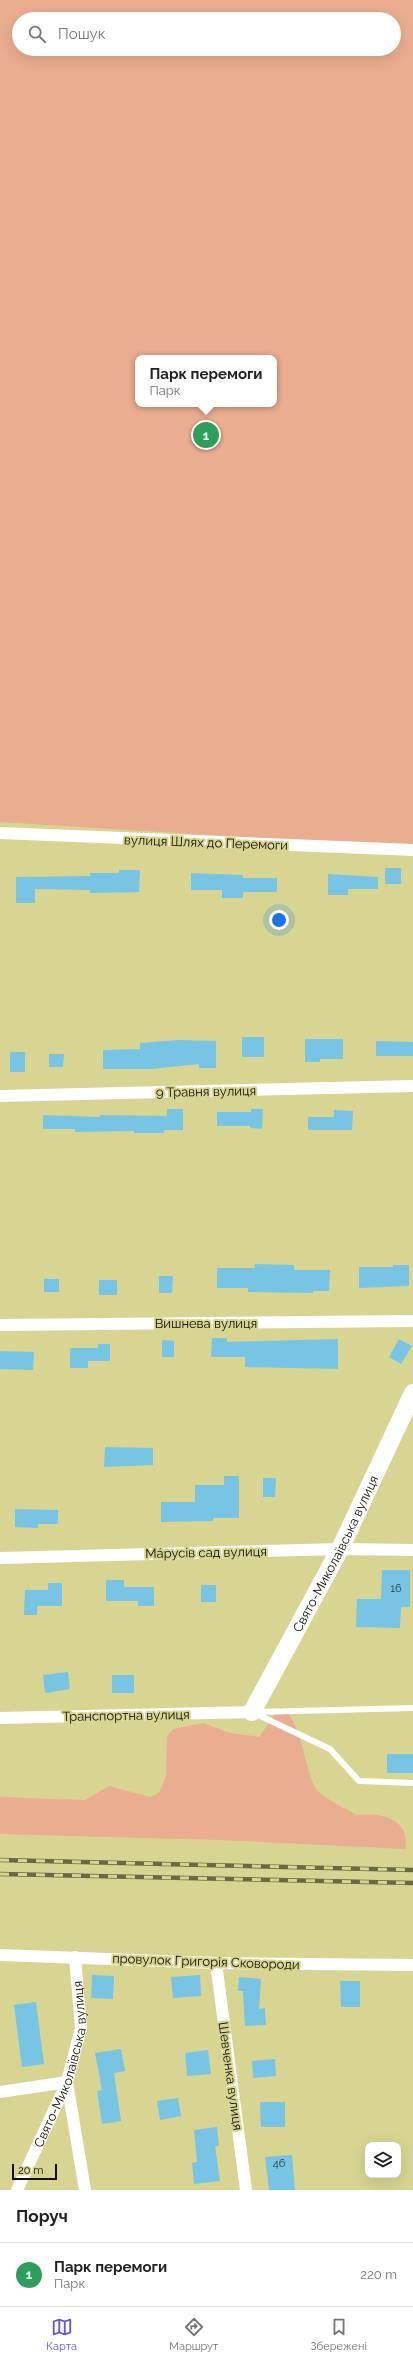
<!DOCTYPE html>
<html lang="uk">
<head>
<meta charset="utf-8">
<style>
  body { margin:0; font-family:Raleway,sans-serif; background:#f6f6f6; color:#222 }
  .controls { position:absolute; right:12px; bottom:12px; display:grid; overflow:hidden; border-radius:8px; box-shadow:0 4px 16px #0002 }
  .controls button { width:36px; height:36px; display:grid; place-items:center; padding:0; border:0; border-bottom:1px solid #e0e0e0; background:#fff; color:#222; font:20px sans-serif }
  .scale { position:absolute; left:12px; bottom:10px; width:45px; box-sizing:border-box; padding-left:4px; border:2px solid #110f00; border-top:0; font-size:11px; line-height:14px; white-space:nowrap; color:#110f00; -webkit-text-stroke:3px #d7d591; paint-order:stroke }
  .you { position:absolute; left:279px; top:920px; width:14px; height:14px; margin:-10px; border:3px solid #fff; border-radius:50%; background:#1a73e8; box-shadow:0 0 0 6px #1a73e833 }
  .badge { display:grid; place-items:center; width:26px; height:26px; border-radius:50%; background:#6953cd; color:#fff; font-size:13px; font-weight:700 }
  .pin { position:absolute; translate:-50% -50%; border:2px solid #fff; box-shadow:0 1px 4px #0006 }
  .popup { position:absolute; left:135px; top:355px; width:142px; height:52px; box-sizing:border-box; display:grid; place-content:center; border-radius:8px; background:#fff; filter:drop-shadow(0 1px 3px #0005); font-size:13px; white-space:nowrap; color:#767676 }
  .popup b { font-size:15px; color:#222 }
  .popup::after { content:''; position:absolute; left:50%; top:100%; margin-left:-8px; border:8px solid transparent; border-top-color:#fff }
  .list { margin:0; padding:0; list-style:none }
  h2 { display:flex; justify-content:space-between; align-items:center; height:52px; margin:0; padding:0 16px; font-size:17px }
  h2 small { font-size:13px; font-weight:400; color:#767676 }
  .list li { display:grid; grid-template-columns:26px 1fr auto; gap:12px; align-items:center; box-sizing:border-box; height:64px; padding:0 16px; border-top:1px solid #e0e0e0 }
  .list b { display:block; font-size:15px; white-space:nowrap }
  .list p { margin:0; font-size:13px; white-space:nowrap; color:#767676 }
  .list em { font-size:13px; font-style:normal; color:#767676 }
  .icon { flex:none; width:22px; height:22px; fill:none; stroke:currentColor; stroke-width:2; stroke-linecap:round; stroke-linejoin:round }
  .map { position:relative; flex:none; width:413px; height:2190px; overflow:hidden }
  .search { position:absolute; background:#fff; box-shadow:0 4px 16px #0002; left:12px; right:12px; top:12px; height:44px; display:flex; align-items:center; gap:10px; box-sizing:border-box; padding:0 14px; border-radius:22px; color:#767676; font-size:15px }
  .sheet { height:116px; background:#fff }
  nav { display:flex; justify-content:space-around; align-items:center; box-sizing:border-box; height:56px; border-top:1px solid #e0e0e0; background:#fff; font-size:11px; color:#767676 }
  nav a { display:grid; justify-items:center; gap:2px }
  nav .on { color:#6953cd }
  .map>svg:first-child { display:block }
  .green { fill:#eaad90; fill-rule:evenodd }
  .building { fill:#77c4e4 }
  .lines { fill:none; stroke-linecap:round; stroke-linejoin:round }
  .lane { stroke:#fff; stroke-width:6 }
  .street { stroke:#fff; stroke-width:12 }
  .secondary { stroke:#fff; stroke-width:18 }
  .rail-casing { stroke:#6b6942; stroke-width:4.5 }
  .rail { stroke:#d7d591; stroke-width:3; stroke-dasharray:9; stroke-linecap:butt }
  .labels { text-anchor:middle; stroke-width:4; stroke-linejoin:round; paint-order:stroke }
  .number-label { font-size:11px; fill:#2a3c39 }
  .street-label { font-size:13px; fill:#110f00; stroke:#d7d591 }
</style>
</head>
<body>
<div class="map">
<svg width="413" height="2190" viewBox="0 0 413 2190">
  <rect width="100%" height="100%" fill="#d7d591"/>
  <g class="green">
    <path d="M0 0H413V848L0 822ZM19 19H394V49H19ZM138 358H274V404H138Z"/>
    <path d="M280 1707C302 1718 303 1766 316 1789 320 1796 348 1810 357 1815 380 1812 411 1819 405 1849L219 1840 0 1834V1797L85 1800 109 1786 150 1797 159 1793 166 1776 167 1736 173 1729 203 1723 230 1733 259 1737Z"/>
  </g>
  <g class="building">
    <rect x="385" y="868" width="16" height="16"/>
    <polygon points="119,870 140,870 139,892 90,893 90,890 35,889 35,903 16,903 16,877 90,876 90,873 119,873"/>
    <polygon points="191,873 243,875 243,878 277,878 277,892 243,892 243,898 222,898 222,890 191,890"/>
    <polygon points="328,874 378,877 378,889 348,889 348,895 328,895"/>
    <rect x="242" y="1037" width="22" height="20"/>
    <polygon points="305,1039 343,1039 343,1059 320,1059 320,1062 305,1062"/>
    <polygon points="178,1040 216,1041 216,1068 199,1068 199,1064 151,1069 103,1069 103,1050 140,1049 140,1043"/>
    <polygon points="376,1041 413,1042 413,1056 376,1056"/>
    <rect x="10" y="1052" width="15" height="20"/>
    <polygon points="49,1054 64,1054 63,1067 49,1067"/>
    <polygon points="167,1109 183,1109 183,1130 164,1130 164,1133 134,1133 134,1131 75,1132 75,1129 43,1129 43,1115 100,1117 100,1115 167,1116"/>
    <polygon points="251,1109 263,1109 262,1129 250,1128 250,1126 217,1126 217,1112 251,1112"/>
    <polygon points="334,1110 353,1111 352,1130 308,1130 308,1117 334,1117"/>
    <polygon points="255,1264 294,1265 294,1270 330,1270 329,1291 313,1291 313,1293 248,1292 248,1288 217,1288 217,1268 255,1268"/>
    <polygon points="393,1265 409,1265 409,1286 359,1288 359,1267 393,1267"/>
    <polygon points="159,1276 173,1276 172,1293 159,1293"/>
    <rect x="44" y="1279" width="15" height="13"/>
    <rect x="99" y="1280" width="18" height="15"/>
    <polygon points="212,1338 227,1338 227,1342 338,1339 338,1369 245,1367 245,1357 211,1357"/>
    <polygon points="399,1339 412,1346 401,1364 389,1357"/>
    <polygon points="162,1340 174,1341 174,1357 162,1357"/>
    <polygon points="98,1344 110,1344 110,1361 88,1361 88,1368 70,1368 70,1348 98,1348"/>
    <polygon points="0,1351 34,1352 33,1370 0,1369"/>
    <polygon points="105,1447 153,1448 153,1465 104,1467"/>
    <polygon points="224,1476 239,1476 239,1518 213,1518 213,1521 161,1522 161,1502 195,1502 195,1485 224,1485"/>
    <polygon points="263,1478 276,1478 275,1497 263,1497"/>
    <polygon points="15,1509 58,1510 58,1524 38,1524 38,1528 15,1527"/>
    <polygon points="382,1570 410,1570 410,1607 401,1607 400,1628 356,1627 357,1599 381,1599"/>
    <polygon points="106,1580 124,1580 124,1587 154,1587 154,1606 138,1606 138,1601 106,1601"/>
    <polygon points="48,1583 62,1583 62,1606 37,1606 37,1615 24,1615 25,1590 48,1590"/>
    <rect x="201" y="1585" width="15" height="17"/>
    <polygon points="68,1672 70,1689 45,1693 43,1675"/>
    <rect x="112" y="1675" width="22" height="18"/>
    <rect x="387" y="1754" width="26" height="19"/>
    <polygon points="92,1975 114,1976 113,1999 91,1998"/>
    <polygon points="200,1975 201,1996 173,1998 171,1977"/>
    <polygon points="239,1977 261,1979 259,2009 265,2008 266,2025 245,2026 243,1991 238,1991"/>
    <polygon points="340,1981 360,1981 360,2007 341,2007"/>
    <polygon points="36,2002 44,2064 22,2067 14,2005"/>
    <polygon points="121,2049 125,2071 114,2073 121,2121 102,2124 97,2091 102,2090 95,2053"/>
    <polygon points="208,2050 211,2074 187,2076 185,2053"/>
    <polygon points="275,2059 276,2076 253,2078 252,2061"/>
    <polygon points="178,2098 181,2116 160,2120 157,2101"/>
    <polygon points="260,2102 285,2102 285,2127 261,2127"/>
    <polygon points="217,2127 219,2146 215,2146 220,2181 194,2184 192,2163 197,2162 194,2130"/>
    <polygon points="292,2155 295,2190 269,2190 265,2157"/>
  </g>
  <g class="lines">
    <g class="lane">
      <polyline points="256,1712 413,1708"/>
      <polyline points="254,1713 330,1749 359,1781 413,1783"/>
    </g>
    <g class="street">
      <polyline points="0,833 413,850"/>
      <polyline points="0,1096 413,1086"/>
      <polyline points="0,1325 413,1321"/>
      <polyline points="0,1558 340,1549 413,1550"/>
      <polyline points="0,1718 252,1712"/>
      <polyline points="0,1955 216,1963 413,1965"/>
      <polyline points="216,1963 246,2190"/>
      <polyline points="0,2092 67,2082 85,2190"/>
      <path id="s1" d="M17 2190 67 2082 81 2028 75 1957"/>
    </g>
    <path class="secondary" id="s2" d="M252 1712 340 1549 413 1393"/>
    <defs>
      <g id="rail">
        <polyline points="0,1860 413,1870"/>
        <polyline points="0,1874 413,1883"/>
      </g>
    </defs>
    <use href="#rail" class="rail-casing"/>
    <use href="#rail" class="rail"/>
  </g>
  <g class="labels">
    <g class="number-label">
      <text x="396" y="1592">16</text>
      <text x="279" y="2167">46</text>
    </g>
    <g class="street-label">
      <text transform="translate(206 842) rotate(2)" y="5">вулиця Шлях до Перемоги</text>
      <text transform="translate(206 1091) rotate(-1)" y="5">9 Травня вулиця</text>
      <text x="206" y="1328">Вишнева вулиця</text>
      <text transform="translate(206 1552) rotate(-1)" y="5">Мáрусів сад вулиця</text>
      <text dy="5" stroke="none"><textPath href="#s2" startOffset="179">Свято-Миколаївська вулиця</textPath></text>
      <text transform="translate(126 1715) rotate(-1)" y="5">Транспортна вулиця</text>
      <text transform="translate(206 1961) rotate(2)" y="5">провулок Григорія Сковороди</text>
      <text dy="5" stroke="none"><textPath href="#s1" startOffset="135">Свято-Миколаївська вулиця</textPath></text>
      <text transform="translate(231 2076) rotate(82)" y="5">Шевченка вулиця</text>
    </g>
  </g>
</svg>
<div class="controls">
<button><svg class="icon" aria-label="layers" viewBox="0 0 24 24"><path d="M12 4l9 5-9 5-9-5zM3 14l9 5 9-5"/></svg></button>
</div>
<div class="scale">20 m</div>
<div class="you"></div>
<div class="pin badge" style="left:206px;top:435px;background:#2e9e5b">1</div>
<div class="popup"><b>Парк перемоги</b>Парк</div>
<div class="search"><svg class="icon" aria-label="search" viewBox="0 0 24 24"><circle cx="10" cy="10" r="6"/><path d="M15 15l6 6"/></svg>Пошук</div>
</div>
<section class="sheet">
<h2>Поруч<small></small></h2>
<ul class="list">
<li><span class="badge" style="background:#2e9e5b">1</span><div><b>Парк перемоги</b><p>Парк</p></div><em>220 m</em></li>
</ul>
</section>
<nav>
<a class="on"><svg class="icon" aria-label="map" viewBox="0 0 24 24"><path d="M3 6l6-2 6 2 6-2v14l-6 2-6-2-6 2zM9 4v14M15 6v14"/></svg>Карта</a>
<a><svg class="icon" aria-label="directions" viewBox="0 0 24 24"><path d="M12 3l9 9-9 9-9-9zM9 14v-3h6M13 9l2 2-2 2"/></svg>Маршрут</a>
<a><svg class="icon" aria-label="saved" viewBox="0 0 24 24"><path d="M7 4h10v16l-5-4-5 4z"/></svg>Збережені</a>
</nav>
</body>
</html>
